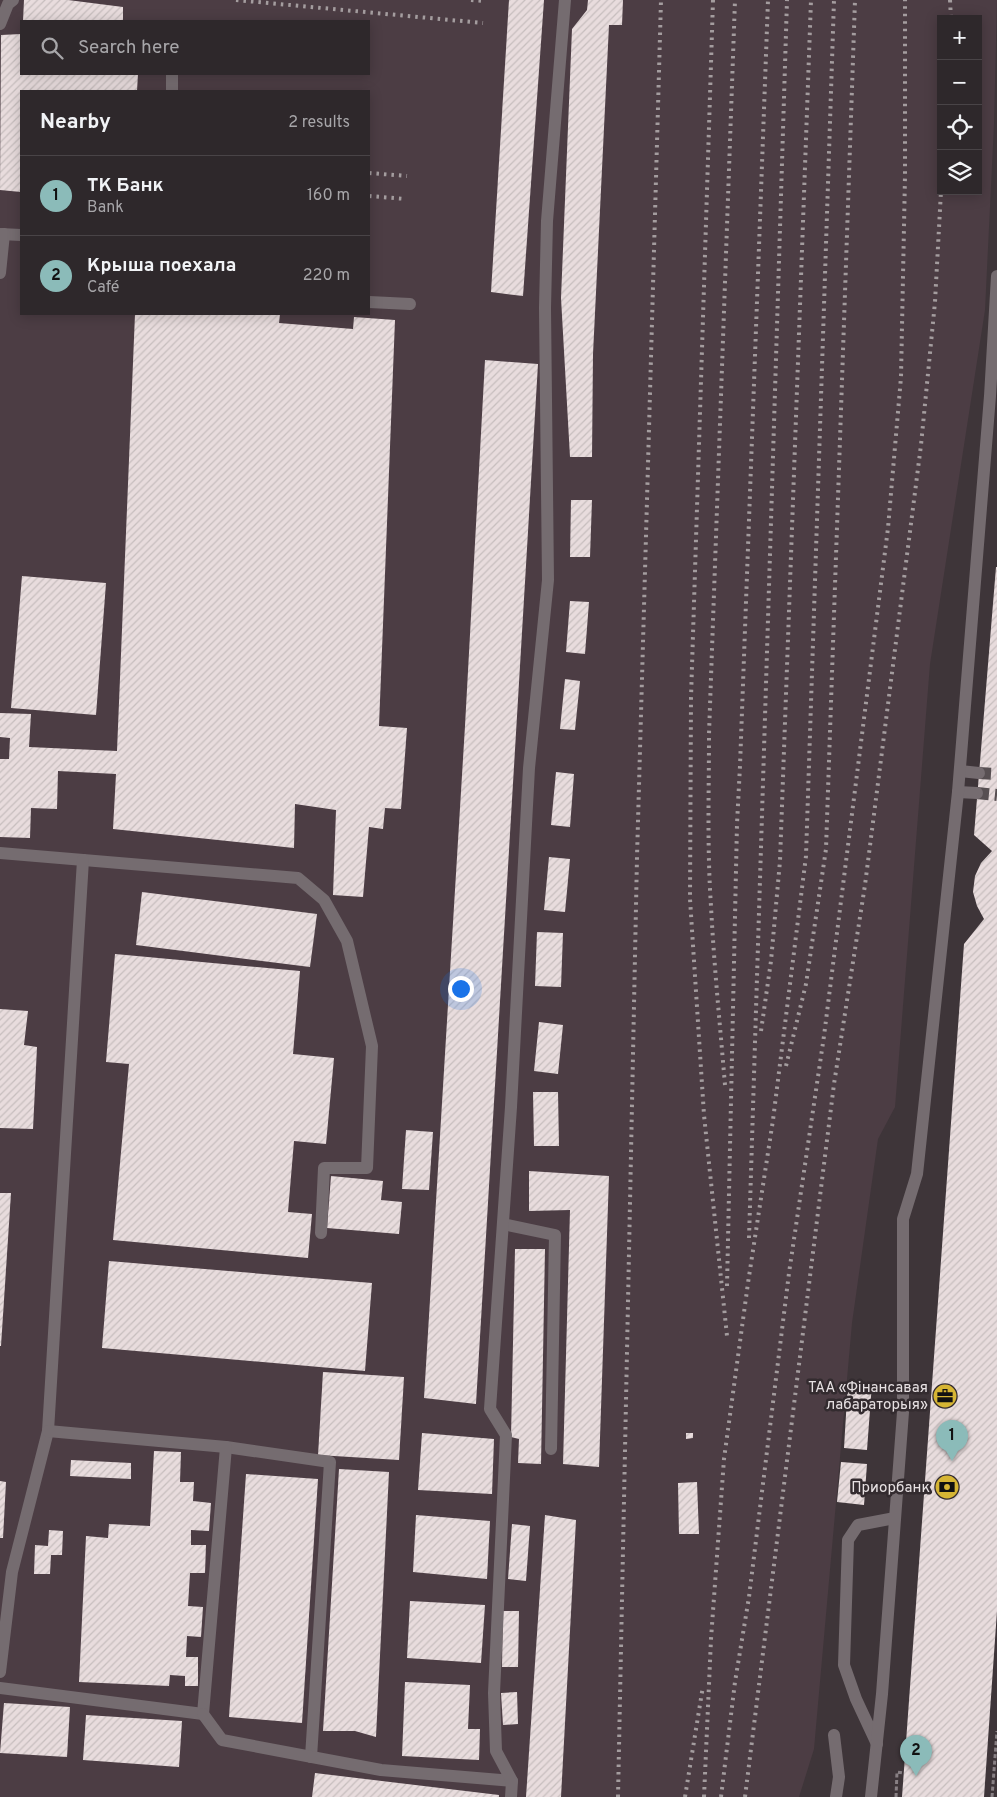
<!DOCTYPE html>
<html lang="en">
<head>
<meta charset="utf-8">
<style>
  body { margin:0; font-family:Overpass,sans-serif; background:#363033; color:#f1f3f6 }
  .controls { position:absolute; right:15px; top:15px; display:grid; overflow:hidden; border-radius:0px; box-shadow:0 2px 12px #0003 }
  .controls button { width:45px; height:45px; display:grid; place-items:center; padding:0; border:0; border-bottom:1px solid #494447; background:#2e282b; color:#f1f3f6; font:25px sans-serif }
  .you { position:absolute; left:460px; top:988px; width:18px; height:18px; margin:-12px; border:4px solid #fff; border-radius:50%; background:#1a73e8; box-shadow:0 0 0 8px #1a73e833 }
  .badge { display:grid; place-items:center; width:32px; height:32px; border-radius:50%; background:#8bbbb9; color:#111; font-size:16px; font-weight:700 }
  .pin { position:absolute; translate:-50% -41px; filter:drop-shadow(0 1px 2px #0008) }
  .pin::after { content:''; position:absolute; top:26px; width:18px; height:15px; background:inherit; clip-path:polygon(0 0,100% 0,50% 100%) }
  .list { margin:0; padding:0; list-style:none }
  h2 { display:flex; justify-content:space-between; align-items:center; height:65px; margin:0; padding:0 20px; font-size:21px }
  h2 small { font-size:16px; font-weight:400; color:#a7a6a9 }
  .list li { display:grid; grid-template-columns:32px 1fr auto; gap:15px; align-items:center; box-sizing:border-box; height:80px; padding:0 20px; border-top:1px solid #494447 }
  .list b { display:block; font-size:19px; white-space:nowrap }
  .list p { margin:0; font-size:16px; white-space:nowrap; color:#a7a6a9 }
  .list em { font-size:16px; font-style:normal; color:#a7a6a9 }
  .icon { flex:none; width:28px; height:28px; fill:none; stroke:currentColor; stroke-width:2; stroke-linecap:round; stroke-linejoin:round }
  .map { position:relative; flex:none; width:997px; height:1797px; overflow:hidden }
  .search { position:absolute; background:#2e282b; box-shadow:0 2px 12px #0003; left:20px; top:20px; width:350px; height:55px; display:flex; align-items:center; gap:12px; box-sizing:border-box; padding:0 18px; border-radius:0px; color:#a7a6a9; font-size:19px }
  .panel { position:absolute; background:#2e282b; box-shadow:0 2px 12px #0003; left:20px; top:90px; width:350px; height:225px; border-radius:0px }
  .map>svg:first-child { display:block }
  .built { fill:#4c3d44; fill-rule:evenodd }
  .building { fill:url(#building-hatch) }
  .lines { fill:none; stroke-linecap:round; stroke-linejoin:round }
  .minor-tunnel { stroke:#574f52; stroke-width:12; stroke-dasharray:12 6; stroke-linecap:butt }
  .path { stroke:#888084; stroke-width:3; stroke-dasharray:4 2.5; stroke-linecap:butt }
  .minor { stroke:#756c70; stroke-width:12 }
  .rail { stroke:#a49d9f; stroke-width:4; stroke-dasharray:2.5 5; stroke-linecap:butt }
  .labels { text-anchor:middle; stroke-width:5; stroke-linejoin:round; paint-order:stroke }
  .poi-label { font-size:15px; fill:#e7e1e3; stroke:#332b2f; text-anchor:end }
</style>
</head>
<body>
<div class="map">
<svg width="997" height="1797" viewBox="0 0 997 1797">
  <defs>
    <pattern id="building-hatch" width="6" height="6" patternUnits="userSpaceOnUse" patternTransform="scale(1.25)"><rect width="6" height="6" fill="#e8dcdd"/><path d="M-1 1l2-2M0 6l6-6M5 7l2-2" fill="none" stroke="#c7bebe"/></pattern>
  </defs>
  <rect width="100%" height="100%" fill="#3e3539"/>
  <path class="built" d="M0 0H997L994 124 985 310 930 664 895 1107 878 1139 852 1323 814 1749 799 1797H0ZM941 19H978V191H941ZM21 21H369V74H21ZM21 91H369V314H21Z"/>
  <g class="building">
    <polygon points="24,0 68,0 123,7 123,21 23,21"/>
    <polygon points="509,0 544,0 523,296 491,292"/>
    <polygon points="588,0 623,0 622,25 609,25 593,354 592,457 570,457 561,298 572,29 587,10"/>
    <polygon points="21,34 21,74 138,74 137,91 21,91 21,192 0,190 1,35"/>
    <polygon points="135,314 280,314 279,323 353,329 354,317 395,320 379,726 407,728 401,809 385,808 383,829 369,827 363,897 333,895 336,810 295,804 294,848 113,829 116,774 58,771 57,809 31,808 30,838 0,837 0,759 9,759 10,738 0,737 0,713 31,714 29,747 117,751"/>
    <polygon points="485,360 538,364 476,1404 424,1398 465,726"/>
    <polygon points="571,500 592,500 590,557 570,557"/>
    <polygon points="996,567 997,567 997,1611 984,1797 902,1797 964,944 984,919 977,906 973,892 975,876 981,863 992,851 974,835"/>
    <polygon points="22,576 106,583 96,715 11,708"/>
    <polygon points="570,601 589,602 585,654 566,652"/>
    <polygon points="565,679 580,681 575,730 560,729"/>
    <polygon points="556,772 574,774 570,827 551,825"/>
    <polygon points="549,857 570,859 565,912 544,910"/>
    <polygon points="142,892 317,914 310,967 136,945"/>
    <polygon points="537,932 563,933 561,987 535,986"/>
    <polygon points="115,954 300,971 293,1054 334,1058 326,1144 294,1141 288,1212 312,1214 308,1258 113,1240 129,1064 106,1062"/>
    <polygon points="0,1009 28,1011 24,1045 37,1047 33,1129 0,1128"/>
    <polygon points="539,1022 563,1025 558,1074 534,1071"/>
    <polygon points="533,1092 558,1092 559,1146 534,1146"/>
    <polygon points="406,1130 433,1132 429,1190 402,1189"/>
    <polygon points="529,1171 609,1176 599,1467 563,1464 570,1210 529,1211"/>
    <polygon points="331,1176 383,1181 381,1200 402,1202 399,1234 327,1228"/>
    <polygon points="0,1193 11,1193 1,1346 0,1346"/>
    <polygon points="515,1249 545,1249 541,1464 518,1463 519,1439 511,1437"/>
    <polygon points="109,1261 372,1283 365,1371 102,1348"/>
    <polygon points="323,1372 404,1377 399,1460 318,1455"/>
    <polygon points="848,1381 872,1383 867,1450 844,1448"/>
    <polygon points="422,1433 494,1439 492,1494 418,1490"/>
    <polygon points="686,1433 693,1433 693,1438 686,1439"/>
    <polygon points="154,1451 181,1452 180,1482 194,1482 193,1501 211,1503 209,1531 191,1530 191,1545 206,1545 205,1573 190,1573 188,1606 203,1607 201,1637 187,1636 186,1657 198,1657 198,1686 185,1686 185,1676 170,1675 169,1686 79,1682 86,1536 108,1538 109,1524 150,1526"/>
    <polygon points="71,1460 131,1463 131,1479 70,1476"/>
    <polygon points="841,1462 867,1464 864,1505 837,1502"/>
    <polygon points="339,1469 389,1472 376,1737 355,1731 323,1731"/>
    <polygon points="246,1474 318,1479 302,1723 229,1717"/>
    <polygon points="0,1481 6,1482 3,1538 0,1538"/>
    <polygon points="697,1482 699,1534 679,1534 678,1483"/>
    <polygon points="416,1515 490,1521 487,1579 413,1572"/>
    <polygon points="545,1515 576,1520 561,1797 526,1797"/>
    <polygon points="512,1524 530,1526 526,1581 508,1579"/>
    <polygon points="49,1530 63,1531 62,1555 51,1555 50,1574 34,1574 35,1545 48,1546"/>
    <polygon points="410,1601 485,1605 481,1663 407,1658"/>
    <polygon points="503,1611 519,1611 518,1667 502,1667"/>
    <polygon points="405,1682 470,1685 468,1729 480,1729 479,1760 402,1756"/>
    <polygon points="517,1692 518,1724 503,1725 501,1693"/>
    <polygon points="4,1703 70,1707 67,1757 0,1753"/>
    <polygon points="86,1715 182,1721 179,1767 83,1760"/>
    <polygon points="315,1773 499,1795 499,1797 312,1797"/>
  </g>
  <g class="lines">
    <g class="minor-tunnel">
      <polyline points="979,773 997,774"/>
      <polyline points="977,793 997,795"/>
    </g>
    <g class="path">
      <polyline points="896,1797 897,1772 903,1773"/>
      <polyline points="992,1797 997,1731"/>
    </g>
    <g class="minor">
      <polyline points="0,24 8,4 13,0"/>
      <polyline points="172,91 172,74"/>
      <polyline points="0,234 21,235"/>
      <polyline points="0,273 4,234"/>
      <polyline points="369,302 410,304"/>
      <polyline points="960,771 979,773"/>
      <polyline points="958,792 977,793"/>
      <polyline points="0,853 298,878 324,900 347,941 372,1046 367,1168 324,1168 321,1233"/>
      <polyline points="503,1224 555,1235 551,1449"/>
      <polyline points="226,1447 330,1462 311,1757"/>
      <polyline points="0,1672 12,1572 48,1431 83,860"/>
      <polyline points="0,1688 203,1714 226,1447 48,1431"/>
      <polyline points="203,1714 222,1740 381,1770 512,1781"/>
      <polyline points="834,1735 839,1777 836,1797"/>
      <polyline points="877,1744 856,1699 844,1665 848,1540 858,1525 895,1518"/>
      <polyline points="511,1797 512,1781 496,1751 494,1693 506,1435 490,1409 511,1107 529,768 548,580 545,308 547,221 565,0"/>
      <polyline points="871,1797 882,1694 903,1412 903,1219 917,1174 958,792 990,396 997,276"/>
    </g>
    <g class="rail">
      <polyline points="236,0 483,23"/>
      <polyline points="471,0 485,1"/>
      <polyline points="713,0 691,698 690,899 704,1115 727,1336"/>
      <polyline points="950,0 951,19"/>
      <polyline points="369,173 407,176"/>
      <polyline points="369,196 406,199"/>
      <polyline points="761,1031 771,961 780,861 811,0"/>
      <polyline points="786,1066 806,984 826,849 855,0"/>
      <path d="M725 1085C720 1025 714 965 711 906 707 848 709 791 709 734L735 0"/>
      <polyline points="749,1238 787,0"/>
      <polyline points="727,1286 737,824 740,766 768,0"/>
      <polyline points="618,1797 637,857 661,0"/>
      <polyline points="685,1797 703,1686"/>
      <polyline points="704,1797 711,1639 724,1459 748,1283 773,1120 806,856 834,0"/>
      <polyline points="721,1797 735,1682 749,1597 789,1273 824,1036 888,528 901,377 905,176 905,0"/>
      <polyline points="745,1797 834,1084 865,885 921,445 935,302 941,191"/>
    </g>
  </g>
  <defs>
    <symbol id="office-disc" viewBox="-11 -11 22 22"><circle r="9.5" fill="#d6b534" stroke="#332b2f"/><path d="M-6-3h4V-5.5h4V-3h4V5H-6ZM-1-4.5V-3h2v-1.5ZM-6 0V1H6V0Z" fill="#111"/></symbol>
    <symbol id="bank-disc" viewBox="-11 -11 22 22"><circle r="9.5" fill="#d6b534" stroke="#332b2f"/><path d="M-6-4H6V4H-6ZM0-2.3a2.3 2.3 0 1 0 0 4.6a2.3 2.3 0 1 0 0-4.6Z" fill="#111"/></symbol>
  </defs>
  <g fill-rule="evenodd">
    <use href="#office-disc" x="931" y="1382" width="28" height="28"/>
    <use href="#bank-disc" x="933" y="1473" width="28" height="28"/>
  </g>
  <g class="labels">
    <g class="poi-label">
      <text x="928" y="1392">ТАА «Фінансавая<tspan x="928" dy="17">лабараторыя»</tspan></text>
      <text x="930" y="1492">Приорбанк</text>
    </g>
  </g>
</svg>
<div class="controls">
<button>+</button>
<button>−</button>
<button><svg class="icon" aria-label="locate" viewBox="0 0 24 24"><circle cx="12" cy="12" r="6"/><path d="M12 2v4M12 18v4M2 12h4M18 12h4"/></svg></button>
<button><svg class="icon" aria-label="layers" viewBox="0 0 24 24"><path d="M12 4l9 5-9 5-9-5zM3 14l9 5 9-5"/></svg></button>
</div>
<div class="you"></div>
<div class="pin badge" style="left:952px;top:1461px">1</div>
<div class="pin badge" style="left:916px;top:1776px">2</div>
<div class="search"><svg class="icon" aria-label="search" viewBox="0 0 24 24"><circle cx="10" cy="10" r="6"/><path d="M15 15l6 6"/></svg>Search here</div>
<section class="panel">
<h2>Nearby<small>2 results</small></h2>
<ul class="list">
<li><span class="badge">1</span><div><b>ТК Банк</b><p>Bank</p></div><em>160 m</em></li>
<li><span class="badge">2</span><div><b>Крыша поехала</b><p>Café</p></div><em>220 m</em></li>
</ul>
</section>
</div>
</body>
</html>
